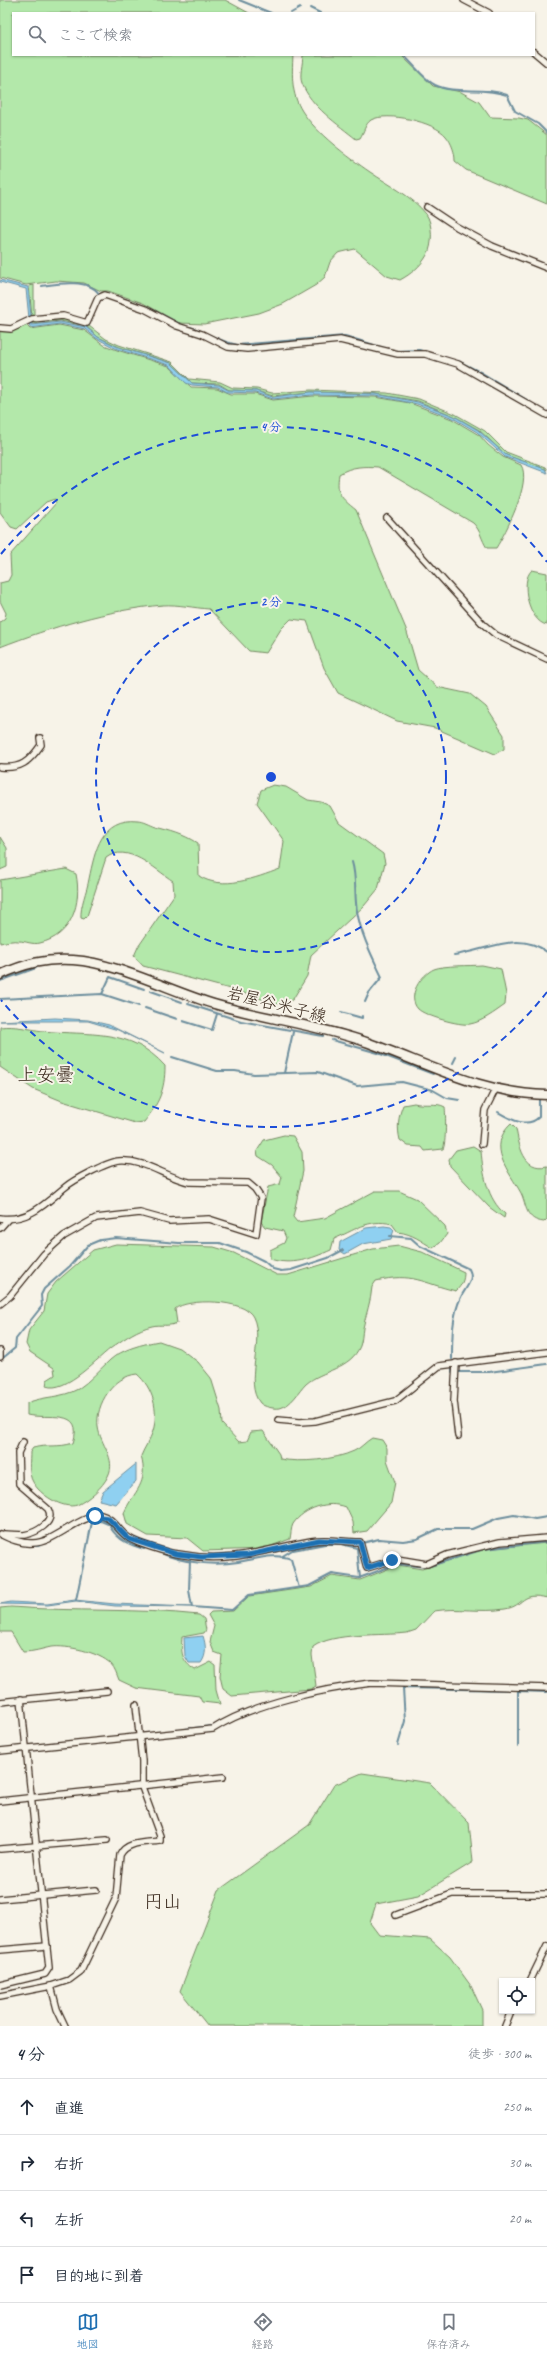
<!DOCTYPE html>
<html lang="ja">
<head>
<meta charset="utf-8">
<style>
  body { margin:0; font-family:Caveat,"Klee One",sans-serif; background:#f6f6f7; color:#1f2937 }
  .controls { position:absolute; right:12px; bottom:12px; display:grid; overflow:hidden; border-radius:0px; box-shadow:0 1px 3px #0004 }
  .controls button { width:36px; height:36px; display:grid; place-items:center; padding:0; border:0; border-bottom:1px solid #e0e1e3; background:#fff; color:#1f2937; font:20px sans-serif }
  .stop { position:absolute; width:12px; height:12px; margin:-9px; border:3px solid #1f6fb2; border-radius:50%; background:#fff }
  .stop.end { background:#1f6fb2; border-color:#fff; box-shadow:0 1px 4px #0008 }
  .list { margin:0; padding:0; list-style:none }
  h2 { display:flex; justify-content:space-between; align-items:center; height:52px; margin:0; padding:0 16px; font-size:17px }
  h2 small { font-size:13px; font-weight:400; color:#747a83 }
  .list li { display:grid; grid-template-columns:26px 1fr auto; gap:12px; align-items:center; box-sizing:border-box; height:56px; padding:0 16px; border-top:1px solid #e0e1e3 }
  .list b { display:block; font-size:15px; white-space:nowrap }
  .list em { font-size:13px; font-style:normal; color:#747a83 }
  .icon { flex:none; width:22px; height:22px; fill:none; stroke:currentColor; stroke-width:2; stroke-linecap:round; stroke-linejoin:round }
  .map { position:relative; flex:none; width:547px; height:2026px; overflow:hidden }
  .search { position:absolute; background:#fff; box-shadow:0 1px 3px #0004; left:12px; right:12px; top:12px; height:44px; display:flex; align-items:center; gap:10px; box-sizing:border-box; padding:0 14px; border-radius:0px; color:#747a83; font-size:15px }
  .sheet { height:276px; background:#fff }
  nav { display:flex; justify-content:space-around; align-items:center; box-sizing:border-box; height:56px; border-top:1px solid #e0e1e3; background:#fff; font-size:11px; color:#747a83 }
  nav a { display:grid; justify-items:center; gap:2px }
  nav .on { color:#1f6fb2 }
  .map>svg:first-child { display:block }
  .green { fill:#b3e8aa; stroke:#778964 }
  .water { fill:#8fd0f1; stroke:#6d8e9d }
  .lines { fill:none; stroke-linecap:round; stroke-linejoin:round }
  .stream { stroke:#6d8e9d; stroke-width:2 }
  .minor-casing { stroke:#3b2a1e; stroke-width:8 }
  .secondary-casing { stroke:#3b2a1e; stroke-width:11 }
  .minor { stroke:#f7f3e8; stroke-width:5.5 }
  .secondary { stroke:#f7f3e8; stroke-width:8 }
  .route { stroke:#1f6fb2; stroke-width:5 }
  .ring { fill:none; stroke:#1d4ed8; stroke-width:2; stroke-dasharray:7 5 }
  .labels { text-anchor:middle; stroke-width:4; stroke-linejoin:round; paint-order:stroke }
  .street-label { font-size:17px; fill:#3b2a1e; stroke:#f7f3e8 }
  .quarter-label { font-size:19px; fill:#3b2a1e; stroke:#f7f3e8 }
  .centre { fill:#1d4ed8; stroke:#f7f3e8; stroke-width:2 }
  .ring-label { font-size:12px; text-anchor:middle; font-weight:bold; fill:#1d4ed8; stroke:#f7f3e8; stroke-width:4; stroke-linejoin:round; paint-order:stroke }
</style>
</head>
<body>
<div class="map">
<svg width="547" height="2026" viewBox="0 0 547 2026">
  <rect width="100%" height="100%" fill="#f7f3e8"/>
  <filter id="ink" filterUnits="userSpaceOnUse"><feTurbulence type="fractalNoise" baseFrequency=".025" numOctaves="2"/><feDisplacementMap in="SourceGraphic" scale="8" xChannelSelector="R" yChannelSelector="G"/><feConvolveMatrix kernelMatrix="1 2 1 2 8 2 1 2 1" color-interpolation-filters="sRGB"/></filter>
  <g filter="url(#ink)">
    <g class="green">
      <path d="M0 0H225L249 13H13V55H293C292 76 291 93 302 111 316 133 348 157 370 172 389 185 412 196 426 214 433 223 433 246 427 255 421 266 411 274 400 280L387 276 355 249 338 253 330 262 325 277 316 285 283 304 259 313 204 324 179 323 143 303 108 291H101L84 283 56 281 26 285 0 278Z"/>
      <path d="M303 55H401L433 86 461 92 479 102 490 117 519 118 528 120 547 135V204L466 170 455 161C455 153 452 143 446 136 435 122 387 111 371 120 365 124 364 132 360 138L356 139C339 125 310 106 302 83 299 76 303 63 303 55Z"/>
      <polygon points="34,285 34,316 32,318 29,286"/>
      <polygon points="63,317 89,326 106,339 119,345 172,362 189,379 220,382 233,388 257,389 272,393 311,390 387,393 419,399 455,414 485,431 506,452 545,467 547,470 506,455 479,430 454,416 418,401 376,394 311,392 273,396 256,391 229,390 219,384 192,383 171,363 119,347 98,337 86,326 60,321 32,324 32,321"/>
      <path d="M26 325 30 329 59 325 84 330 104 345 117 350 169 366 191 387 217 388 231 394H255L273 400 313 396 375 397 410 403 452 419 479 435 488 445 503 457 521 465C532 482 506 532 496 548H487C481 539 481 531 473 523L378 467C364 466 352 466 339 474 336 494 340 497 356 510L406 629 418 670 437 687 470 694 486 707 504 735V749L495 754 435 728 397 721 338 693 324 668 307 621 291 619 281 629 266 653 249 651 209 609C194 608 178 604 163 605 107 610 52 627 0 647V622L5 618 6 613 0 601V583L8 581 11 575 10 555 56 503 55 499 46 502 17 529 11 527 0 512V330Z"/>
      <path d="M532 570 547 573V625C529 622 519 581 532 570Z"/>
      <path d="M273 785 286 787 308 800 321 802 330 806 339 822 383 854 385 863 378 889 364 906 311 955 307 976 293 999 283 1006 234 990 143 966 134 956 138 947 174 895 173 881C155 869 127 842 106 858L87 916 84 919 81 918C80 906 87 891 89 879 95 851 101 817 138 821 144 821 150 825 156 827 172 831 184 834 198 843L199 876C222 891 256 878 280 869L284 841 257 803 261 790Z"/>
      <polygon points="0,837 7,848 7,867 0,870"/>
      <path d="M66 869 76 874C82 903 72 936 40 943 33 945 25 941 19 941 13 940 6 942 0 943V880Z"/>
      <path d="M482 965 501 969 506 994 505 1005C495 1012 482 1022 470 1024 460 1026 425 1016 418 1009 406 996 421 975 434 969 444 965 470 966 482 965Z"/>
      <path d="M0 1027C14 1025 28 1029 43 1031 89 1036 130 1027 165 1066 165 1090 159 1103 144 1122L135 1123 62 1101 33 1089 0 1067Z"/>
      <path d="M414 1103C424 1106 437 1102 445 1107 446 1113 446 1145 443 1149L425 1151 422 1147 408 1146 400 1140C397 1128 398 1117 403 1105Z"/>
      <path d="M511 1124 516 1129C519 1144 523 1172 547 1166V1219L544 1222C525 1220 527 1206 521 1193 509 1171 486 1147 511 1124Z"/>
      <path d="M284 1135 293 1136 302 1152 303 1171 293 1217 297 1222 325 1218 375 1191H399L417 1199 445 1226 447 1234 440 1243 433 1248C421 1241 413 1234 398 1232L392 1224C369 1218 353 1231 334 1239L331 1250C311 1259 292 1266 270 1259V1250L284 1243 286 1238 283 1231 265 1227 261 1222 268 1187 280 1184 282 1177 272 1165 258 1156 257 1151 264 1140Z"/>
      <path d="M473 1146 481 1151C483 1173 487 1199 505 1214L504 1218 489 1207 450 1166 449 1159 456 1150Z"/>
      <path d="M116 1244 214 1247 234 1253 277 1275H288L373 1249 399 1246 422 1252 464 1272C464 1280 462 1285 456 1291 422 1283 413 1272 376 1281L372 1287C371 1301 366 1314 363 1328 362 1334 362 1341 360 1346 351 1369 322 1370 306 1384 298 1392 292 1405 280 1408 274 1409 264 1407 260 1403 243 1382 265 1342 253 1317 245 1299 187 1298 175 1309L177 1323C169 1327 160 1324 152 1326 138 1329 125 1338 114 1346 99 1356 66 1394 46 1386L47 1380 55 1375 54 1368 30 1352 26 1344 29 1330 44 1311 47 1294 56 1282 93 1250Z"/>
      <path d="M159 1341 179 1348 198 1362 211 1378 221 1410 222 1424 239 1442 247 1441 251 1432 263 1431 279 1454 280 1459C300 1463 335 1460 354 1451 361 1448 365 1442 372 1438L382 1440 387 1448V1460L395 1482 391 1503 367 1531 354 1533 353 1522 346 1507C328 1500 304 1508 293 1524 291 1528 291 1534 290 1539L263 1549 203 1551 187 1538 148 1536 127 1524 124 1513C134 1490 149 1485 141 1456 144 1448 150 1440 153 1431 159 1410 153 1388 137 1374 114 1376 95 1404 98 1427 100 1444 117 1459 108 1476 103 1487 88 1500 77 1505 63 1510 39 1494 33 1482 28 1474 30 1461 30 1452L33 1448C47 1444 59 1448 73 1443 85 1407 47 1420 27 1415V1403C43 1396 62 1398 78 1389 90 1381 99 1370 110 1360 122 1349 143 1344 159 1341Z"/>
      <path d="M547 1543V1598C520 1591 525 1606 505 1609 481 1613 458 1607 434 1611L416 1630 407 1633C382 1636 333 1632 313 1647L312 1655 316 1686 311 1689 232 1696 223 1689 220 1676 222 1655 214 1652 210 1642 214 1626 208 1615 211 1612 233 1611 249 1596 311 1587 332 1576 360 1580 398 1565 422 1569 484 1549Z"/>
      <path d="M11 1607C74 1612 136 1608 199 1615L204 1619 206 1630 204 1633 182 1637C181 1652 181 1661 195 1670L211 1662 215 1665 216 1690 220 1704 202 1702 199 1696 136 1688 119 1680C117 1675 115 1668 111 1664 99 1652 67 1645 51 1647 41 1649 34 1652 23 1652L11 1632H0V1608Z"/>
      <polygon points="362,1773 430,1783 469,1823 473,1862 418,1896 376,1904 370,1923 379,1935 430,1939 450,1957 471,1986 482,2010 482,2026 208,2026 180,1991 219,1890 309,1825 334,1785"/>
    </g>
    <g class="water">
      <polygon points="0,280 28,287 32,325 60,322 86,327 98,337 118,347 171,363 192,383 219,385 228,390 256,391 273,397 311,392 376,394 418,402 454,416 478,430 506,455 545,469 547,473 505,457 477,432 453,418 417,404 376,396 312,395 273,399 255,393 227,392 218,387 192,385 186,383 169,365 117,349 96,338 85,329 60,324 30,328 26,289 0,282"/>
      <polygon points="55,1018 88,1020 109,1025 165,1053 118,1030 88,1021 0,1021"/>
      <polygon points="384,1226 391,1227 394,1230 391,1239 363,1244 345,1254 339,1250 340,1242 366,1228"/>
      <polygon points="136,1464 136,1481 116,1504 99,1500 103,1491"/>
      <polygon points="75,1600 115,1604 191,1607 115,1606 76,1601 48,1605 0,1604 11,1602 47,1604"/>
      <path d="M203 1636C206 1645 207 1655 201 1663H189L185 1656 184 1638Z"/>
    </g>
    <g class="lines">
      <g class="stream">
        <polyline points="239,0 271,13"/>
        <polyline points="310,8 320,13"/>
        <polyline points="291,13 300,8"/>
        <path d="M403 55C414 64 422 78 435 85 455 95 483 86 507 95L515 111 538 124 547 133"/>
        <path d="M42 286C56 284 89 278 99 294L108 293 141 305"/>
        <polyline points="145,306 180,324"/>
        <path d="M190 327C207 332 221 343 238 345L345 336 387 349"/>
        <polyline points="396,351 419,350 436,355"/>
        <polyline points="458,361 482,373 527,400"/>
        <path d="M352 862C357 878 354 895 357 911 361 935 372 956 382 977L369 993 365 1002"/>
        <path d="M454 955C486 951 518 930 547 952"/>
        <polyline points="0,981 36,968"/>
        <polyline points="151,991 182,1002"/>
        <polyline points="102,994 110,977 144,989"/>
        <polyline points="0,999 102,994 139,1006"/>
        <polyline points="188,1004 241,1021 323,1036"/>
        <polyline points="145,1008 177,1019"/>
        <polyline points="341,1012 362,1018 362,1016"/>
        <polyline points="183,1021 212,1030 217,1014"/>
        <polyline points="332,1040 378,1053 433,1074"/>
        <polyline points="172,1057 217,1071 235,1071 254,1074 318,1072 357,1086 402,1082 433,1090 447,1098 459,1100"/>
        <polyline points="453,1063 456,1057"/>
        <polyline points="284,1073 293,1032"/>
        <path d="M498 1112C510 1119 527 1129 539 1117V1099"/>
        <path d="M390 1236 411 1238 420 1246 469 1269C475 1280 465 1288 461 1297 452 1315 452 1339 452 1359"/>
        <polyline points="3,1358 15,1348 16,1339 42,1306 41,1295 44,1289 70,1266 88,1245 100,1240 116,1238 179,1243 220,1243 246,1252 264,1261 273,1269 281,1271 291,1270 328,1258 343,1250"/>
        <polyline points="452,1372 452,1365"/>
        <polyline points="457,1372 489,1372 547,1364"/>
        <path d="M98 1518C111 1520 116 1535 128 1541"/>
        <path d="M110 1527C119 1541 130 1545 144 1549L146 1547"/>
        <polyline points="0,1537 7,1540"/>
        <polyline points="362,1543 379,1539 403,1541 417,1539 438,1529 472,1529 498,1518 514,1515 535,1519 547,1517"/>
        <polyline points="26,1546 38,1546 47,1542"/>
        <polyline points="293,1550 325,1544 341,1544 357,1548 360,1578"/>
        <path d="M159 1552C182 1563 213 1566 238 1562 254 1560 275 1552 291 1559L299 1588"/>
        <polyline points="281,1557 297,1547 323,1543"/>
        <polyline points="190,1560 189,1590 192,1607"/>
        <polyline points="76,1600 92,1522 101,1521 108,1524"/>
        <polyline points="192,1607 232,1610 249,1595 309,1586 332,1574 359,1578 397,1564 427,1567 484,1549 547,1542"/>
        <polyline points="185,1729 212,1726"/>
        <polyline points="398,1745 405,1721 403,1688 512,1690"/>
        <polyline points="518,1747 518,1691 547,1692"/>
      </g>
      <defs>
        <g id="minor">
          <polyline points="464,0 489,13"/>
          <polyline points="534,52 547,63"/>
          <polyline points="427,207 457,227 492,246 547,268"/>
          <polyline points="0,328 11,329 32,319 63,316 87,323 98,298 105,295 145,309 177,326 202,334 228,347 247,349 340,340 398,354 425,354 458,364 547,415"/>
          <polyline points="387,518 483,624 496,635 547,659"/>
          <path d="M0 767C21 769 29 762 41 745L40 738"/>
          <polyline points="482,1144 485,1110 495,1090"/>
          <path d="M0 1218C28 1222 45 1204 64 1188 73 1180 107 1162 119 1161 145 1159 165 1177 189 1182L248 1183 255 1189 261 1198 256 1234 209 1219 169 1221 140 1213 96 1218 64 1236 44 1254 10 1296 0 1304"/>
          <polyline points="0,1228 8,1219"/>
          <polyline points="0,1351 0,1357"/>
          <polyline points="456,1363 454,1401 458,1436"/>
          <polyline points="278,1420 300,1422 315,1421 395,1401 439,1366 547,1352"/>
          <path d="M0 1534C10 1539 21 1544 33 1543 54 1543 76 1517 101 1515 114 1518 118 1531 129 1538 136 1543 168 1553 178 1554 230 1564 262 1550 311 1541 327 1538 343 1542 360 1542L367 1568 397 1559 427 1564 447 1555 500 1542 547 1538"/>
          <path d="M4 1534C11 1534 17 1535 24 1535 35 1533 56 1523 48 1509L19 1484 18 1453 23 1442"/>
          <polyline points="0,1702 107,1691"/>
          <path d="M0 1751 213 1729C253 1703 323 1689 371 1683L547 1688"/>
          <polyline points="0,1801 223,1777"/>
          <polyline points="0,1849 107,1840"/>
          <polyline points="0,1899 96,1890"/>
          <polyline points="396,1915 452,1894 547,1894"/>
          <polyline points="0,1950 47,1946"/>
          <polyline points="530,1981 547,1946"/>
          <polyline points="0,1985 45,1974 49,1968 21,1699"/>
          <polyline points="51,1986 57,2009 65,2026"/>
          <path d="M0 1996 51 1986 69 1980 81 1971 116 1898 120 1855C127 1841 145 1843 160 1841V1836L142 1787V1761L136 1705"/>
          <polyline points="505,2026 511,2011"/>
        </g>
        <path id="secondary" d="M0 975C24 964 46 958 73 960 118 963 170 991 214 1004 265 1019 319 1025 369 1043 428 1064 483 1094 547 1095"/>
      </defs>
      <use href="#minor" class="minor-casing"/>
      <use href="#secondary" class="secondary-casing"/>
      <use href="#minor" class="minor"/>
      <use href="#secondary" class="secondary"/>
    </g>
  </g>
  <g class="lines" filter="url(#ink)">
    <polyline class="route" points="95,1516 108,1518 129,1539 176,1554 202,1557 248,1555 319,1540 360,1542 367,1568 392,1560"/>
  </g>
  <g class="ring">
    <circle cx="271" cy="777" r="175"/>
    <path d="M547 992A350 350 0 0 1 1 1000M1 554A350 350 0 0 1 547 562"/>
  </g>
  <g class="labels">
    <g class="street-label">
      <text transform="translate(277 1004) rotate(14)" y="6">岩屋谷米子線</text>
    </g>
    <g class="quarter-label">
      <text x="46" y="1081">上安曇</text>
      <text x="163" y="1908">円山</text>
    </g>
  </g>
  <circle cx="271" cy="777" r="6" class="centre"/>
  <g class="ring-label">
    <text x="271" y="431">4 分</text>
    <text x="271" y="606">2 分</text>
  </g>
</svg>
<div class="controls">
<button><svg class="icon" aria-label="locate" viewBox="0 0 24 24"><circle cx="12" cy="12" r="6"/><path d="M12 2v4M12 18v4M2 12h4M18 12h4"/></svg></button>
</div>
<div class="stop" style="left:95px;top:1516px"></div>
<div class="stop end" style="left:392px;top:1560px"></div>
<div class="search"><svg class="icon" aria-label="search" viewBox="0 0 24 24"><circle cx="10" cy="10" r="6"/><path d="M15 15l6 6"/></svg>ここで検索</div>
</div>
<section class="sheet">
<h2>4 分<small>徒歩 · 300 m</small></h2>
<ul class="list">
<li><svg class="icon" aria-label="ahead" viewBox="0 0 24 24"><path d="M12 20V5M6 11l6-6 6 6"/></svg><div><b>直進</b></div><em>250 m</em></li>
<li><svg class="icon" aria-label="right" viewBox="0 0 24 24"><path d="M7 20v-9h11M14 6l5 5-5 5"/></svg><div><b>右折</b></div><em>30 m</em></li>
<li><svg class="icon" aria-label="left" viewBox="0 0 24 24"><path d="M17 20v-9H6M10 6l-5 5 5 5"/></svg><div><b>左折</b></div><em>20 m</em></li>
<li><svg class="icon" aria-label="arrive" viewBox="0 0 24 24"><path d="M6 21V4h12l-3 4 3 4H6"/></svg><div><b>目的地に到着</b></div></li>
</ul>
</section>
<nav>
<a class="on"><svg class="icon" aria-label="map" viewBox="0 0 24 24"><path d="M3 6l6-2 6 2 6-2v14l-6 2-6-2-6 2zM9 4v14M15 6v14"/></svg>地図</a>
<a><svg class="icon" aria-label="directions" viewBox="0 0 24 24"><path d="M12 3l9 9-9 9-9-9zM9 14v-3h6M13 9l2 2-2 2"/></svg>経路</a>
<a><svg class="icon" aria-label="saved" viewBox="0 0 24 24"><path d="M7 4h10v16l-5-4-5 4z"/></svg>保存済み</a>
</nav>
</body>
</html>
